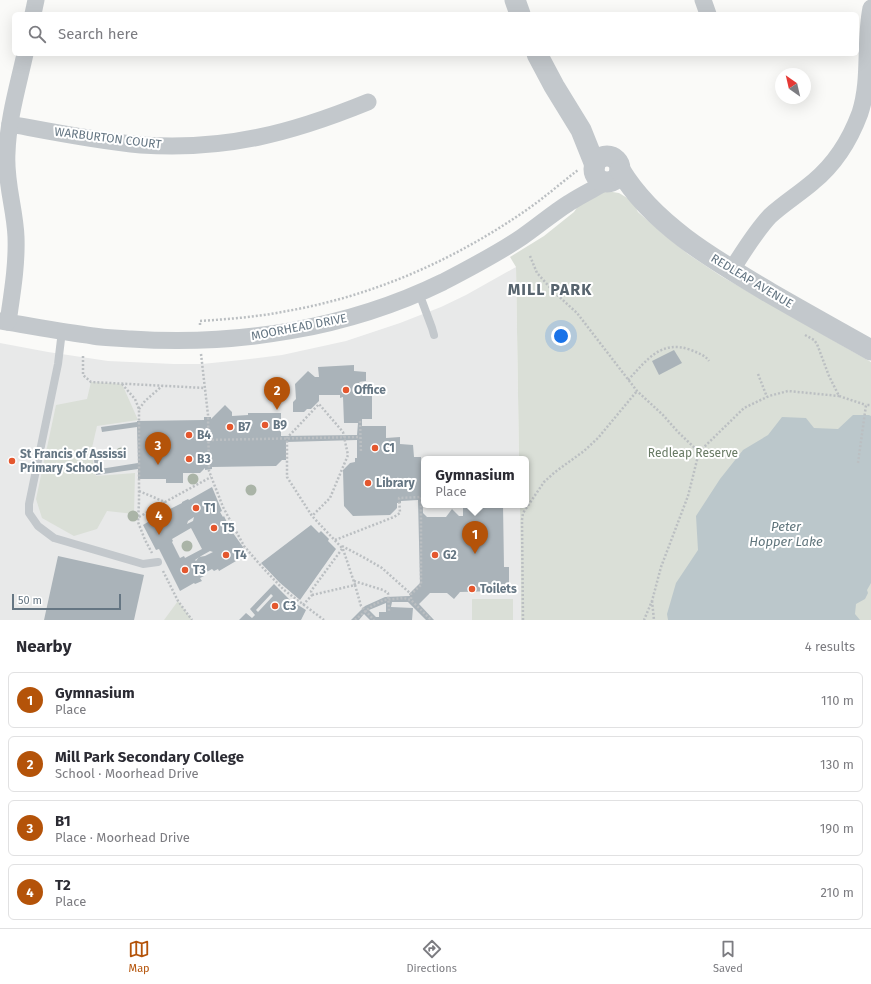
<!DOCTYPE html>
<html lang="en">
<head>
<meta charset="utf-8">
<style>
  body { margin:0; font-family:"Fira Sans",sans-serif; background:#f7f7f7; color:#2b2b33 }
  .compass { position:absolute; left:775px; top:68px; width:36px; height:36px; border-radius:50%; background:#fff; box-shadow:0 4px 16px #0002; rotate:326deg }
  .scale { position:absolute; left:12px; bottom:10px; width:109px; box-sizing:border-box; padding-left:4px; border:2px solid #657683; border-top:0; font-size:11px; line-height:14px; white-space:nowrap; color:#657683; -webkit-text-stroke:3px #fff; paint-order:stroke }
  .you { position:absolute; left:561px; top:336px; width:14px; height:14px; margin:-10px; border:3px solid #fff; border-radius:50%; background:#1a73e8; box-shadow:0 0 0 6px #1a73e833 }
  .badge { display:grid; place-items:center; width:26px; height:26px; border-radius:50%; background:#b45309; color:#fff; font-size:13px; font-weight:700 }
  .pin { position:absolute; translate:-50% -33px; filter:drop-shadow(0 1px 2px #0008) }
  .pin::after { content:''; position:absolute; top:21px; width:14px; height:12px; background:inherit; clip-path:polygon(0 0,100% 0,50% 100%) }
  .popup { position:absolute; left:421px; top:456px; width:108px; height:52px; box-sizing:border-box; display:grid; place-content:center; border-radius:6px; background:#fff; filter:drop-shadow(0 1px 3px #0005); font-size:13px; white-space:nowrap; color:#7c7c81 }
  .popup b { font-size:15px; color:#2b2b33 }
  .popup::after { content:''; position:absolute; left:50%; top:100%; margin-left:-8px; border:8px solid transparent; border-top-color:#fff }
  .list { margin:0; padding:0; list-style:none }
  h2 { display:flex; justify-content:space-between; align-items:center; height:52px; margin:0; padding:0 16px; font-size:17px }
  h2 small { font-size:13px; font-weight:400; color:#7c7c81 }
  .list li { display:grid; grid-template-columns:26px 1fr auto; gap:12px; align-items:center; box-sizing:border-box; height:56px; margin:0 8px 8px; padding:0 8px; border:1px solid #e1e1e2; border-radius:6px }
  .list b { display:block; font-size:15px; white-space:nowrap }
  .list p { margin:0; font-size:13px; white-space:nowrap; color:#7c7c81 }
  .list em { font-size:13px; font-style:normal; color:#7c7c81 }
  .icon { flex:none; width:22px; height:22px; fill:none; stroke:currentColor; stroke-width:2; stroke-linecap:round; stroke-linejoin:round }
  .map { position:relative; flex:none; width:871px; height:620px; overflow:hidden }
  .search { position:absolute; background:#fff; box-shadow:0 4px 16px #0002; left:12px; right:12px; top:12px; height:44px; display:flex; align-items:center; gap:10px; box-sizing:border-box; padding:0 14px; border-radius:6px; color:#7c7c81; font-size:15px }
  .sheet { height:308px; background:#fff }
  nav { display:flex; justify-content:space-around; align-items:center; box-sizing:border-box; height:56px; border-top:1px solid #e1e1e2; background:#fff; font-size:11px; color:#7c7c81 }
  nav a { display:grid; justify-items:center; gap:2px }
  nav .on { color:#b45309 }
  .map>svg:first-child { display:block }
  .built { fill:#e8e9e9 }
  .green { fill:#dadfd7 }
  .water { fill:#bbc7cb }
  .building { fill:#aab3b9; fill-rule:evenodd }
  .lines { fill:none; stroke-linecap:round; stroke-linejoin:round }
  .path { stroke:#bbbfc2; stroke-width:2.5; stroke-dasharray:2 2; stroke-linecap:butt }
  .service { stroke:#c3c8cc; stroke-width:8 }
  .minor { stroke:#c3c8cc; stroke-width:17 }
  .tertiary { stroke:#c3c8cc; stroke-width:21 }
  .tree { fill:#aab4a7 }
  .poi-dot { fill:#e4572e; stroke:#fff; stroke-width:1.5 }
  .labels { text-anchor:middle; stroke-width:4; stroke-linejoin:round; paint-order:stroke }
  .street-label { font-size:12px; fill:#657683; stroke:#fff }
  .poi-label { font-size:12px; font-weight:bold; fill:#657683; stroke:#fff; text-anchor:start }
  .park-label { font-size:12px; fill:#687a64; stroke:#fff }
  .water-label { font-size:13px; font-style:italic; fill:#60757c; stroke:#fff }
  .district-label { font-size:16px; font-weight:bold; letter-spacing:1px; fill:#57646e; stroke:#fff }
</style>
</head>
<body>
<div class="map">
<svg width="871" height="620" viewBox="0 0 871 620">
  <rect width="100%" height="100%" fill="#fafaf8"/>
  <polygon class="built" points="516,267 519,459 424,459 424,505 520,505 521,620 0,620 0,343 48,352 108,361 174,364 202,364 241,360 282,355 346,341 400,323 441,307 466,295"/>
  <g class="green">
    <polygon points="606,191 619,193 629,199 633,202 638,212 662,233 688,254 721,276 871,362 871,620 521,620 520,505 526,505 526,459 519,459 516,267 510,257 544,236 574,212 578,206"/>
    <polygon points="91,382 122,384 138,420 97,426 91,452 96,476 135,473 134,514 107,511 97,529 74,536 42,518 36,499 56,405 87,399"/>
    <rect x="472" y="599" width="41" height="21"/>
    <polygon points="178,601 192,620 164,620"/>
  </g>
  <polygon class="water" points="853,415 869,415 871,416 871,583 867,590 868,593 865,599 856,604 855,614 860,620 668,620 667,614 676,583 698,550 696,516 720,479 743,450 768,435 782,417 806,418 814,428 838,429"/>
  <g class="building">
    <polygon points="674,350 682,363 659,375 652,361"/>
    <path d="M354 365V371L366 372V381L359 382 361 384H372V419H362V426H386V438L400 437V444L413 445 414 457H421V471H422L423 513 427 517H446L452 509 459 516H463V505H503L504 567H509V587H497V591L460 592 454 599 447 593H430L419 604 434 620H426L408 602H392L391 607 413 608 412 620H370L364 614 359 620H351L365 606 385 597 410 596 409 594 420 583 418 500 401 501V503H397V508L390 515 353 516 344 506 343 470 350 463 355 462V458H357V440L286 442V460H282L276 466 212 467V469L205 470V468L200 473H183V483H166V479H138V469L96 475 93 452 97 451 100 469 138 463 137 427 102 432 101 427 137 422V421L204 420V417H211V419L225 405 232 412V416L248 415V413H281V436L357 435 358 423H344L343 397 340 398V395H319V401L311 409H307L304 412H293V402L296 399 295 384 308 371 315 377H319L318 367ZM386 603V612H379V617H376L369 610Z"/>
    <path d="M212 487 222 511 220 512 223 517 224 516 232 533H233L248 554 219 571 218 569 214 571 212 569 203 574 204 576 200 578 202 581 195 584 194 583 180 591 159 549 156 550 143 525 156 517V516L182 503V502L188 499 189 500ZM194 517 193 521 187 524 188 521ZM191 528 202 549 185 558 184 556 180 558 172 542 173 541 172 539ZM210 551 213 552 205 556 199 557 196 561 195 560 201 556Z"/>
    <polygon points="311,525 319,533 321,531 329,539 328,541 336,549 300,600 279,582 261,563"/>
    <polygon points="58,556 144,575 134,620 44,620"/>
    <path d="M274 584 290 600 306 610 301 620H239L246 613 252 618 255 615 250 609ZM271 594 273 596 258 612 256 610Z"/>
  </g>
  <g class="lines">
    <g class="path">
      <polyline points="530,256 537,273 554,292 577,313 637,391 663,415 678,432 699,452 688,496 661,567 652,601 644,620"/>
      <path d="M200 325V321C229 319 258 317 287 311 373 296 454 260 525 211 544 198 561 183 578 170"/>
      <polyline points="805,335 814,340 817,344 829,376 839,396 866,405"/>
      <polyline points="201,354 208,415 209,471 223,507 244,546 262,567 284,590 324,620"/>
      <polyline points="83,356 83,375 91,382 205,388"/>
      <polyline points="758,374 767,397"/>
      <path d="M628 380C647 360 661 339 691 350 698 353 705 355 709 361"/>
      <polyline points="122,384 135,399 139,409 139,502 138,522 145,540 152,553"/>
      <polyline points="139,409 145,401 162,386"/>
      <polyline points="360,421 361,453"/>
      <polyline points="208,440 360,437"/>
      <polyline points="699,452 744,408 769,396 788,391 839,396"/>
      <polyline points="858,463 866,405 871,405"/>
      <polyline points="139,491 165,502 211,477"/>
      <polyline points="139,517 165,502"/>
      <polyline points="335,540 394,517 400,513 399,498 421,497 421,585 411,594 411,600"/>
      <polyline points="342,546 363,557 382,568 411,594"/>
      <polyline points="163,571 178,601 192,620"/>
      <polyline points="354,581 383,590 388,593 389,611"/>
      <polyline points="355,585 361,606 374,620"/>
      <polyline points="312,595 355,585 343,549 312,516 287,477 287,438 319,404 343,432 348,455 330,498 312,516"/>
      <polyline points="652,601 654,620"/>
      <polyline points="303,605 312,595 311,591 342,549"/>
      <polyline points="355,620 373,605 384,600 404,598 411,600 431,620"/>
      <polyline points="523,620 522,520 523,513 544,482 555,472 584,451 598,438 637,391"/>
    </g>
    <g class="service">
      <polyline points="419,293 432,328 434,335"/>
      <polyline points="62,331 58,364 29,504 29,513 38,526 54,538 143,564 158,562"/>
    </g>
    <g class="minor">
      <polyline points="703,0 708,14"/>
      <polyline points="33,14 36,0"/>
      <path d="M10 124C53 132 97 141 141 145 225 151 292 133 368 102"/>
      <path d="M731 271C743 252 755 232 770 216 783 204 799 194 813 182 835 164 850 140 860 113 871 79 864 43 871 8"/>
      <path d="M0 321C31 326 62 332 93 336 105 338 119 338 131 339 237 346 347 329 443 282 470 268 497 254 522 237 538 226 553 213 569 203 581 195 594 189 606 182"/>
      <path d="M8 322C12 294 17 266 16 237 15 209 5 182 7 153 8 119 18 86 25 54"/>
    </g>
    <g class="tertiary">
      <polyline points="515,0 520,14"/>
      <polyline points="537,54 554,86 581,130 595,165"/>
      <circle cx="607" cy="169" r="13"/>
      <path d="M620 170C653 225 716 261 770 293 803 312 837 331 871 350"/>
    </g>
  </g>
  <g class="tree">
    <circle cx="121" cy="453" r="5.5"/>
    <circle cx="193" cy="479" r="5.5"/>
    <circle cx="251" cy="490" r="5.5"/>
    <circle cx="133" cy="516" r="5.5"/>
    <circle cx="187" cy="546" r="5.5"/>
  </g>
  <g class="poi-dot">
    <circle cx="346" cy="390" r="4"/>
    <circle cx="265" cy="425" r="4"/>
    <circle cx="230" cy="427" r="4"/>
    <circle cx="189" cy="435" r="4"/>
    <circle cx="375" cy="448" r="4"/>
    <circle cx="189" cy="459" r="4"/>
    <circle cx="12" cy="461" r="4"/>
    <circle cx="368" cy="483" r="4"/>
    <circle cx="196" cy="508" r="4"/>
    <circle cx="214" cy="528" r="4"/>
    <circle cx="226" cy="555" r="4"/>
    <circle cx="435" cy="555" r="4"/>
    <circle cx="185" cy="570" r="4"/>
    <circle cx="472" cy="589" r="4"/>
    <circle cx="275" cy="606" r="4"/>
  </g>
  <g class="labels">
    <g class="street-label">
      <text transform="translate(108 138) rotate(7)" y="4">WARBURTON COURT</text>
      <text transform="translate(752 281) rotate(31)" y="4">REDLEAP AVENUE</text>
      <text transform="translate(299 327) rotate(-11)" y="4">MOORHEAD DRIVE</text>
    </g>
    <g class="poi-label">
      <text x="354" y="394">Office</text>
      <text x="273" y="429">B9</text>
      <text x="238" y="431">B7</text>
      <text x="197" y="439">B4</text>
      <text x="383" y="452">C1</text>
      <text x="20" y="458">St Francis of Assissi<tspan x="20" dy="14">Primary School</tspan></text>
      <text x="197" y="463">B3</text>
      <text x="376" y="487">Library</text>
      <text x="204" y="512">T1</text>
      <text x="222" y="532">T5</text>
      <text x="234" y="559">T4</text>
      <text x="443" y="559">G2</text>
      <text x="193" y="574">T3</text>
      <text x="480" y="593">Toilets</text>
      <text x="283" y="610">C3</text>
    </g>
    <g class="park-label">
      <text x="693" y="457">Redleap Reserve</text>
    </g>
    <g class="water-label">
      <text x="786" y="531">Peter<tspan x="786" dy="15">Hopper Lake</tspan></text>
    </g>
    <g class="district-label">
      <text x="550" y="295">MILL PARK</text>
    </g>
  </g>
</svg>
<svg class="compass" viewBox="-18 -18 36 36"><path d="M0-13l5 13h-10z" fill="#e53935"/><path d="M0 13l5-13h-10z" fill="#7c7c81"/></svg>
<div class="scale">50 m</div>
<div class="you"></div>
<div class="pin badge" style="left:475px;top:554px">1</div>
<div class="popup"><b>Gymnasium</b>Place</div>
<div class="pin badge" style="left:277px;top:410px">2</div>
<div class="pin badge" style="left:158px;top:465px">3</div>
<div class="pin badge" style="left:159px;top:535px">4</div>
<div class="search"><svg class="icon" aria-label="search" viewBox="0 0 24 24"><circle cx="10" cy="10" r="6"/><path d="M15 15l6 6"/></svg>Search here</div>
</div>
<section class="sheet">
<h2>Nearby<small>4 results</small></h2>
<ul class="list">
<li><span class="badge">1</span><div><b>Gymnasium</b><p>Place</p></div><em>110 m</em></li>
<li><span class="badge">2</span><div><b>Mill Park Secondary College</b><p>School · Moorhead Drive</p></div><em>130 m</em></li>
<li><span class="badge">3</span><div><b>B1</b><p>Place · Moorhead Drive</p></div><em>190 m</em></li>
<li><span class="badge">4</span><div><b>T2</b><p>Place</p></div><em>210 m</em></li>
</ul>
</section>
<nav>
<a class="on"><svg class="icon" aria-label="map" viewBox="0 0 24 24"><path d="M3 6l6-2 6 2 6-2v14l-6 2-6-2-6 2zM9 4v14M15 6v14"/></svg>Map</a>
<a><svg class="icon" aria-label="directions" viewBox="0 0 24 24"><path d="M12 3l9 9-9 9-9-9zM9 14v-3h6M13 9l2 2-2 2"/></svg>Directions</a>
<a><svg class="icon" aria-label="saved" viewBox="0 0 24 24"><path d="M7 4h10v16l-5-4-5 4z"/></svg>Saved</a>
</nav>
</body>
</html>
